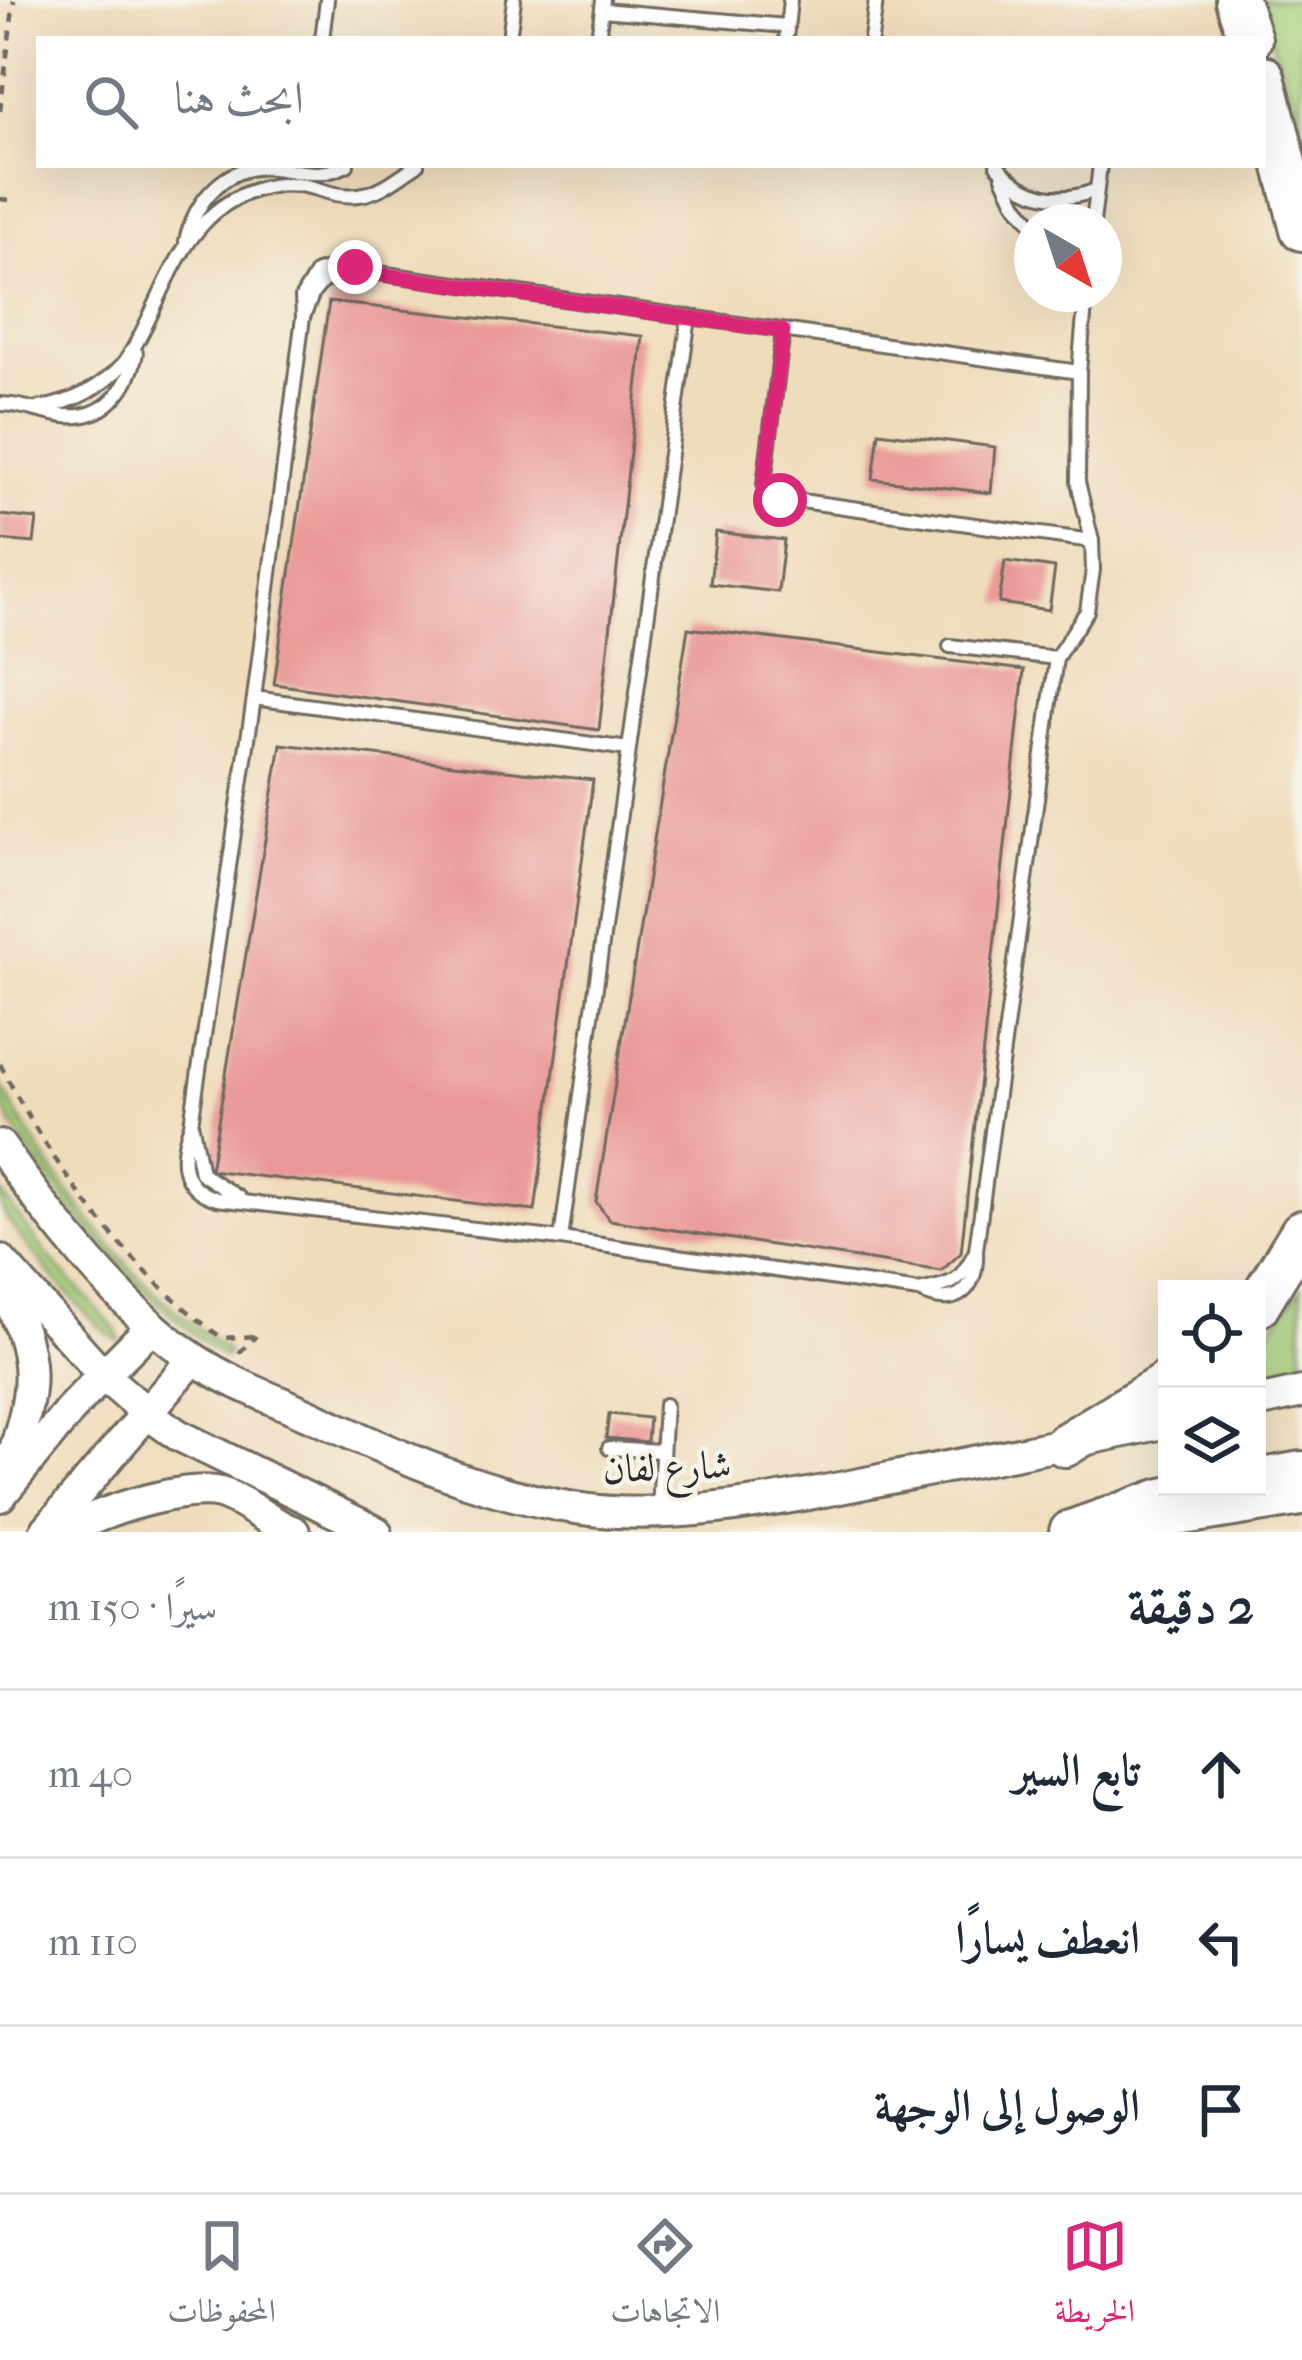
<!DOCTYPE html>
<html lang="ar">
<head>
<meta charset="utf-8">
<style>
  body { margin:0; font-family:"IM FELL French Canon",Amiri,serif; background:#f2f2f3; color:#1f2937; direction:rtl }
  .controls { position:absolute; right:36px; bottom:36px; display:grid; overflow:hidden; border-radius:0px; box-shadow:0 12px 48px #0002 }
  .controls button { width:108px; height:108px; display:grid; place-items:center; padding:0; border:0; border-bottom:3px solid #e0e1e3; background:#fff; color:#1f2937; font:60px sans-serif }
  .compass { position:absolute; left:1014px; top:204px; width:108px; height:108px; border-radius:50%; background:#fff; box-shadow:0 12px 48px #0002; rotate:141deg }
  .stop { position:absolute; width:36px; height:36px; margin:-27px; border:9px solid #db2777; border-radius:50%; background:#fff }
  .stop.end { background:#db2777; border-color:#fff; box-shadow:0 3px 12px #0008 }
  .list { margin:0; padding:0; list-style:none }
  h2 { display:flex; justify-content:space-between; align-items:center; height:156px; margin:0; padding:0 48px; font-size:51px }
  h2 small { font-size:39px; font-weight:400; color:#747a83 }
  .list li { display:grid; grid-template-columns:78px 1fr auto; gap:36px; align-items:center; box-sizing:border-box; height:168px; padding:0 48px; border-top:3px solid #e0e1e3 }
  .list b { display:block; font-size:45px; white-space:nowrap }
  .list em { font-size:39px; font-style:normal; color:#747a83 }
  .icon { flex:none; width:66px; height:66px; fill:none; stroke:currentColor; stroke-width:2; stroke-linecap:round; stroke-linejoin:round }
  .map { position:relative; flex:none; width:1302px; height:1532px; overflow:hidden; direction:ltr }
  .search { position:absolute; background:#fff; box-shadow:0 12px 48px #0002; left:36px; right:36px; top:36px; height:132px; display:flex; align-items:center; gap:30px; box-sizing:border-box; padding:0 42px; border-radius:0px; color:#747a83; font-size:45px }
  .sheet { height:660px; background:#fff }
  nav { display:flex; justify-content:space-around; align-items:center; box-sizing:border-box; height:168px; border-top:3px solid #e0e1e3; background:#fff; font-size:33px; color:#747a83 }
  nav a { display:grid; justify-items:center; gap:6px }
  nav .on { color:#db2777 }
  .map>svg:first-child { display:block }
  .green { fill:#a6d07c; stroke:#687e54; stroke-width:3 }
  .building { fill:#e99997 }
  .lines { fill:none; stroke-linecap:round; stroke-linejoin:round }
  .service-casing { stroke:#70695d; stroke-width:18 }
  .tertiary-casing { stroke:#70695d; stroke-width:36 }
  .motorway-casing { stroke:#70695d; stroke-width:48 }
  .path { stroke:#70695d; stroke-width:4.5; stroke-dasharray:9 9; stroke-linecap:butt }
  .service { stroke:#fff; stroke-width:12 }
  .tertiary { stroke:#fff; stroke-width:30 }
  .motorway { stroke:#fff; stroke-width:42 }
  .route { stroke:#db2777; stroke-width:15 }
  .labels { text-anchor:middle; stroke-width:9; stroke-linejoin:round; paint-order:stroke }
  .street-label { font-size:39px; fill:#2b2b2b; stroke:#f7f3e8 }
</style>
</head>
<body>
<div class="map">
<svg width="1302" height="1532" viewBox="0 0 1302 1532">
  <rect width="100%" height="100%" fill="#f7f3e8"/>
  <filter id="ink" filterUnits="userSpaceOnUse"><feTurbulence type="fractalNoise" baseFrequency=".00833" numOctaves="2"/><feDisplacementMap in="SourceGraphic" scale="24" xChannelSelector="R" yChannelSelector="G"/><feConvolveMatrix kernelMatrix="1 2 1 2 8 2 1 2 1" color-interpolation-filters="sRGB"/></filter>
  <filter id="wash" filterUnits="userSpaceOnUse"><feTurbulence type="fractalNoise" baseFrequency=".004" numOctaves="4" result="noise"/><feDisplacementMap in="SourceGraphic" scale="48" xChannelSelector="R" yChannelSelector="G"/><feGaussianBlur stdDeviation="2.7" result="paint"/><feColorMatrix in="noise" values="0 0 0 0 0 0 0 0 0 0 0 0 0 0 0 0 0 1.4 0 .05"/><feComposite in="paint" operator="in"/></filter>
  <g filter="url(#wash)">
    <rect width="100%" height="100%" fill="#efdcbb"/>
    <g class="green">
      <polygon points="1257,0 1302,0 1302,139 1297,110"/>
      <path d="M0 1083C40 1159 94 1234 156 1293 179 1315 205 1332 228 1353L224 1358C149 1301 86 1235 34 1157 18 1133 0 1112 0 1083Z"/>
      <path d="M0 1192 50 1259 117 1331 120 1341C95 1330 17 1237 3 1211 0 1203 0 1202 0 1192Z"/>
      <polygon points="1302,1287 1302,1379 1257,1389 1257,1346"/>
    </g>
    <g id="blocks">
      <g class="building">
        <polygon points="329,302 643,336 599,730 274,684"/>
        <polygon points="879,432 995,447 991,493 873,479"/>
        <polygon points="0,515 37,519 34,543 0,540"/>
        <polygon points="716,532 784,540 778,592 710,584"/>
        <polygon points="1005,561 1055,568 1049,610 999,603"/>
        <polygon points="688,628 1024,670 961,1253 941,1271 610,1220 596,1202"/>
        <polygon points="281,744 593,780 535,1211 210,1170"/>
        <polygon points="609,1414 649,1418 647,1442 606,1438"/>
      </g>
    </g>
  </g>
  <g filter="url(#ink)">
    <use href="#blocks" fill-opacity="0" stroke="#70695d" stroke-width="3"/>
    <g class="lines">
      <defs>
        <g id="service">
          <polyline points="602,10 787,26"/>
          <polyline points="322,39 327,0"/>
          <polyline points="509,39 514,0"/>
          <polyline points="598,39 603,0"/>
          <polyline points="786,39 790,0"/>
          <polyline points="871,39 876,0"/>
          <path d="M997 165C1024 197 1058 205 1096 190"/>
          <polyline points="1003,177 1016,204 1032,223"/>
          <polyline points="1093,222 1100,165"/>
          <path d="M186 241C195 200 227 163 272 168 302 171 319 179 347 165"/>
          <path d="M346 264 365 271 1079 372 1078 482 1092 541 1093 570 1087 611 1056 658 976 1250C978 1289 957 1310 919 1291L561 1239 217 1199C178 1188 179 1156 191 1124L254 698 303 317 302 297 317 272Z"/>
          <polyline points="303,317 313,293 323,281 363,272"/>
          <polyline points="783,331 764,484 772,497 1092,541"/>
          <polyline points="1079,372 1086,294"/>
          <path d="M0 404C24 404 43 414 65 416 105 420 129 389 136 353"/>
          <path d="M40 408C75 402 101 388 125 362 154 319 168 262 203 224 230 194 274 177 314 188 330 193 342 197 359 195 382 192 398 177 417 165"/>
          <polyline points="950,646 1056,658"/>
          <polyline points="254,698 629,749"/>
          <polyline points="192,1127 201,1173 239,1198"/>
          <polyline points="561,1239 689,317"/>
          <path d="M919 1291C954 1283 958 1285 976 1251"/>
          <polyline points="609,1448 660,1451"/>
          <polyline points="659,1510 665,1405"/>
        </g>
        <g id="tertiary">
          <path d="M0 1146C47 1215 126 1315 196 1360 234 1385 277 1400 318 1419 402 1458 484 1494 575 1508 678 1524 799 1496 900 1476 989 1459 1078 1442 1167 1422"/>
          <polyline points="0,1260 104,1376 148,1414 178,1435 376,1532"/>
          <path d="M0 1280C44 1369 33 1389 6 1480"/>
          <polyline points="1257,1402 1302,1392"/>
          <polyline points="0,1496 76,1403 152,1326"/>
          <polyline points="1122,1529 1302,1500"/>
          <polyline points="45,1532 193,1359"/>
          <path d="M68 1532C94 1512 188 1484 220 1493 247 1501 268 1523 294 1532"/>
        </g>
        <g id="motorway">
          <polyline points="1237,0 1250,39"/>
          <polyline points="1263,77 1302,229"/>
          <polyline points="1257,1306 1302,1232"/>
          <polyline points="1065,1445 1167,1383"/>
          <polyline points="1257,1481 1302,1473"/>
          <polyline points="1071,1532 1162,1500 1226,1487"/>
        </g>
      </defs>
      <use href="#service" class="service-casing"/>
      <use href="#tertiary" class="tertiary-casing"/>
      <use href="#motorway" class="motorway-casing"/>
      <g class="path">
        <polyline points="0,111 14,0"/>
        <polyline points="0,199 9,200"/>
        <path d="M0 1064C53 1169 127 1268 222 1338L256 1336"/>
        <polyline points="239,1353 256,1336"/>
      </g>
      <use href="#service" class="service"/>
      <use href="#tertiary" class="tertiary"/>
      <use href="#motorway" class="motorway"/>
    </g>
  </g>
  <g class="lines" filter="url(#ink)">
    <polyline class="route" points="355,267 364,272 783,331 764,484 772,497 780,500"/>
  </g>
  <g class="labels">
    <g class="street-label">
      <text transform="translate(667 1466) rotate(-2)" y="14">شارع لفان</text>
    </g>
  </g>
</svg>
<div class="controls">
<button><svg class="icon" aria-label="locate" viewBox="0 0 24 24"><circle cx="12" cy="12" r="6"/><path d="M12 2v4M12 18v4M2 12h4M18 12h4"/></svg></button>
<button><svg class="icon" aria-label="layers" viewBox="0 0 24 24"><path d="M12 4l9 5-9 5-9-5zM3 14l9 5 9-5"/></svg></button>
</div>
<svg class="compass" viewBox="-18 -18 36 36"><path d="M0-13l5 13h-10z" fill="#e53935"/><path d="M0 13l5-13h-10z" fill="#747a83"/></svg>
<div class="stop" style="left:780px;top:500px"></div>
<div class="stop end" style="left:355px;top:267px"></div>
<div class="search"><svg class="icon" aria-label="search" viewBox="0 0 24 24"><circle cx="10" cy="10" r="6"/><path d="M15 15l6 6"/></svg>ابحث هنا</div>
</div>
<section class="sheet">
<h2>2 دقيقة<small>سيرًا · 150 m</small></h2>
<ul class="list">
<li><svg class="icon" aria-label="ahead" viewBox="0 0 24 24"><path d="M12 20V5M6 11l6-6 6 6"/></svg><div><b>تابع السير</b></div><em>40 m</em></li>
<li><svg class="icon" aria-label="left" viewBox="0 0 24 24"><path d="M17 20v-9H6M10 6l-5 5 5 5"/></svg><div><b>انعطف يسارًا</b></div><em>110 m</em></li>
<li><svg class="icon" aria-label="arrive" viewBox="0 0 24 24"><path d="M6 21V4h12l-3 4 3 4H6"/></svg><div><b>الوصول إلى الوجهة</b></div></li>
</ul>
</section>
<nav>
<a class="on"><svg class="icon" aria-label="map" viewBox="0 0 24 24"><path d="M3 6l6-2 6 2 6-2v14l-6 2-6-2-6 2zM9 4v14M15 6v14"/></svg>الخريطة</a>
<a><svg class="icon" aria-label="directions" viewBox="0 0 24 24"><path d="M12 3l9 9-9 9-9-9zM9 14v-3h6M13 9l2 2-2 2"/></svg>الاتجاهات</a>
<a><svg class="icon" aria-label="saved" viewBox="0 0 24 24"><path d="M7 4h10v16l-5-4-5 4z"/></svg>المحفوظات</a>
</nav>
</body>
</html>
